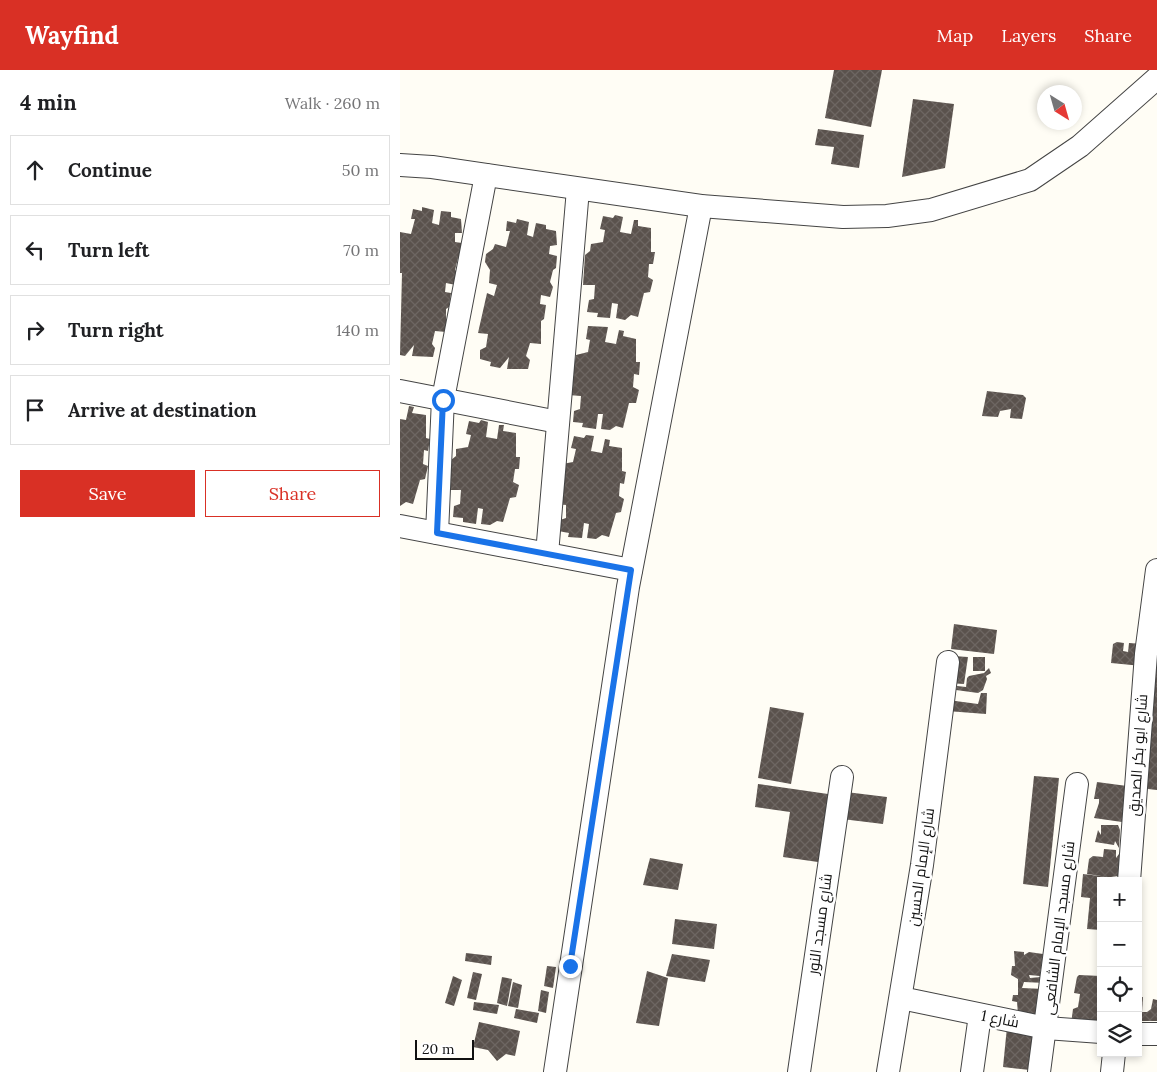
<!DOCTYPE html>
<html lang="en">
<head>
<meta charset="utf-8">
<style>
  body { margin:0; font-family:Lora,Cairo,serif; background:#f6f6f6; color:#202124 }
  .controls { position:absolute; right:15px; bottom:15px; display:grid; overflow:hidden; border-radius:0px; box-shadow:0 2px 8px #0003 }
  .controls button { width:45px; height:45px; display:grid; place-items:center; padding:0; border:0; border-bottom:1px solid #e0e0e0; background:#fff; color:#202124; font:25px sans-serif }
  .compass { position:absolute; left:637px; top:15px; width:45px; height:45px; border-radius:50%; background:#fff; box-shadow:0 2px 8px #0003; rotate:143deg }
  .scale { position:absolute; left:15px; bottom:12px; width:59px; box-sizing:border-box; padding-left:5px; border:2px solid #111; border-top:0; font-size:14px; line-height:18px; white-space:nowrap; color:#111; -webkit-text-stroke:4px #fff; paint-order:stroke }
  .stop { position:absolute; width:15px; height:15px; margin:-11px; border:4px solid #1a73e8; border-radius:50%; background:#fff }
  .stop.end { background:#1a73e8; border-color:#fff; box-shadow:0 1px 5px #0008 }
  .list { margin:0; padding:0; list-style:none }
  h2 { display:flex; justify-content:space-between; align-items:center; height:65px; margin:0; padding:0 20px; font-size:21px }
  h2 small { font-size:16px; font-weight:400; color:#757577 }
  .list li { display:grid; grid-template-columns:32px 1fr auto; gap:15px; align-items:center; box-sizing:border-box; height:70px; margin:0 10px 10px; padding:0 10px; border:1px solid #e0e0e0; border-radius:0px }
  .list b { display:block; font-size:19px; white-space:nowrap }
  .list em { font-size:16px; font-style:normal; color:#757577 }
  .actions { display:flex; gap:10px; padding:15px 20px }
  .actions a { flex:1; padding:11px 0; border:1px solid #d93025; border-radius:0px; text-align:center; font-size:18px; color:#d93025 }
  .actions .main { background:#d93025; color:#fff }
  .icon { flex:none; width:28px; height:28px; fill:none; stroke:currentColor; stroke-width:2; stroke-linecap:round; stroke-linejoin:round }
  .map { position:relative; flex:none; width:757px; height:1002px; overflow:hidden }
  header { display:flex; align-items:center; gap:30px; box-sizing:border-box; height:70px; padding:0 25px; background:#d93025; color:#fff }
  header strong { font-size:24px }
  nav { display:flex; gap:28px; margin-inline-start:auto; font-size:18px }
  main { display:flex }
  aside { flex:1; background:#fff }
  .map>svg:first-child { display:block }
  .building { fill:url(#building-cross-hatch) }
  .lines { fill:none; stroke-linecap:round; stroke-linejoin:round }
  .minor-casing { stroke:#444; stroke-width:24 }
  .minor { stroke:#fff; stroke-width:22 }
  .route { stroke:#1a73e8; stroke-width:6 }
  .labels { text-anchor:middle; stroke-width:5; stroke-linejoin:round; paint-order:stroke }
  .street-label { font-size:15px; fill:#111; stroke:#fff }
</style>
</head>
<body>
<header>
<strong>Wayfind</strong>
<nav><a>Map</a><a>Layers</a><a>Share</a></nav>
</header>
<main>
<aside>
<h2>4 min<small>Walk · 260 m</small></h2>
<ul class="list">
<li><svg class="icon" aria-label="ahead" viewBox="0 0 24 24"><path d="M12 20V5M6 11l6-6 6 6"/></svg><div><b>Continue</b></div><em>50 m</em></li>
<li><svg class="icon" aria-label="left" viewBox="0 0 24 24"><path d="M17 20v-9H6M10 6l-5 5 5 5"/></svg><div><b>Turn left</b></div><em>70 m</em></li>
<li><svg class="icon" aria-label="right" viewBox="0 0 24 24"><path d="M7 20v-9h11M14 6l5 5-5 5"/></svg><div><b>Turn right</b></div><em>140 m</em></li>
<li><svg class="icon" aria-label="arrive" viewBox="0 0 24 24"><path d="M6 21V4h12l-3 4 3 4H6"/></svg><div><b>Arrive at destination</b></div></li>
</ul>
<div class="actions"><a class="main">Save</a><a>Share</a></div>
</aside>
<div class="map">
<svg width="757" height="1002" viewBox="0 0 757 1002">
  <defs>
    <pattern id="building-cross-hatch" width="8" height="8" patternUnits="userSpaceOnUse" patternTransform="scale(1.25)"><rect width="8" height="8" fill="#5a524d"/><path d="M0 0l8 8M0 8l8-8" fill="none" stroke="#6d6662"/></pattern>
  </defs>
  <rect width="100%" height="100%" fill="#fffdf5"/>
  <g class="building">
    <polygon points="434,0 482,0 471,57 425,48"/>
    <polygon points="513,29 554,34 545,98 502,107"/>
    <polygon points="418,59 464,65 459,98 431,94 434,77 415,75"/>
    <polygon points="22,137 34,140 32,153 39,155 41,141 51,142 51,147 61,149 62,163 55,163 55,172 62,173 61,186 58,188 55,200 59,204 56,215 46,213 45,222 51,223 49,237 46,239 46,262 35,261 32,274 35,278 33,287 12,286 14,275 5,286 0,285 2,203 0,203 0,162 11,164 15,149 11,149 13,139 22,141"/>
    <polygon points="215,145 223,147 220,162 231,164 234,150 238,150 238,156 251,158 251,182 255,182 253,194 249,194 248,207 253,210 250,222 244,223 238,247 231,245 225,250 216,248 218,234 212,233 210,248 197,247 198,243 187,242 189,230 194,229 195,215 183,215 185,185 190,181 191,174 203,172 205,160 200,159 203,146 213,148"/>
    <polygon points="117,149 129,152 127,165 133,167 136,153 146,155 146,159 156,161 157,175 150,176 149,184 157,186 156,198 153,200 150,212 153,217 150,227 141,225 140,234 146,235 144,249 141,251 141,274 130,273 126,286 130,290 128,299 107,299 109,287 100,298 90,296 91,292 80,289 80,280 86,277 88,264 78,263 87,223 94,226 97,215 89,213 90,200 85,192 86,184 93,179 95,174 106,177 110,161 106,161 107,151 116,153"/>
    <polygon points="188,256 208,257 205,272 216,274 219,260 224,261 223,266 236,269 236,292 240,292 239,305 234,304 233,317 239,320 236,333 229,333 223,358 216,356 210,360 201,359 203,344 198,344 196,359 182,357 183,353 173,352 174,341 180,339 181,326 168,325 170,295 175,291 176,285 188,282 190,270 186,269"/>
    <polygon points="587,321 623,325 626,328 622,349 610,348 611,339 600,341 598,347 582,346"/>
    <polygon points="9,336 14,337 12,343 26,345 26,368 30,369 28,381 24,380 23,394 28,396 25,409 20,410 13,434 6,432 0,436 0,349 6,350"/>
    <polygon points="81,350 88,352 86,367 97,369 99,355 104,355 103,361 116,363 116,387 120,387 119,399 115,399 113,412 119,415 116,427 110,428 103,452 97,451 90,455 81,454 83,439 78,438 76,454 63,452 63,448 53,447 54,436 60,434 61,420 49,420 51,390 56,386 56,379 68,377 71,365 66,364 69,351 79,353"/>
    <polygon points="186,365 194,366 191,381 202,383 205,369 210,370 209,376 222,378 222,401 226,402 224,414 220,413 219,426 224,429 221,442 216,443 209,467 202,465 196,469 187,468 189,454 184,453 182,468 168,467 169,463 158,461 160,450 166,448 166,435 154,434 162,394 173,392 176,379 171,378 174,366 184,368"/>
    <polygon points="554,554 597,560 594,584 551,579"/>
    <polygon points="717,572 724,573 723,581 728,582 729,573 744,574 742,596 711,593 713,574"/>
    <polygon points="553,586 568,587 564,614 549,613"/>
    <rect x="573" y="587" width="12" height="14"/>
    <polygon points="754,589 757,590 757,720 739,718"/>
    <polygon points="589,598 591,603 586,606 587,609 583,620 578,623 556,620 557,616 566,617 567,608 569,606 584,603"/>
    <polygon points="581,623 587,623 586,644 547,641 548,630 578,634"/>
    <polygon points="370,637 404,643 391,714 358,708"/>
    <polygon points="634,706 659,708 648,817 623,814"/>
    <polygon points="697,712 727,716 722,752 694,748 699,733 699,729 694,729"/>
    <polygon points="358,714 435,725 425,793 383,787 390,742 355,737"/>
    <polygon points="446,722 487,727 483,754 442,749"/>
    <polygon points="701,755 718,755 720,760 719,778 715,771 714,775 695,772 698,760 701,765"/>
    <polygon points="704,779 716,780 716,788 722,780 718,806 711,807 720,811 701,811 701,860 687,859 690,828 681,827 683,804 708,807 687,804 689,789 693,786 703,787"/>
    <polygon points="250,788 283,794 278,820 243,815"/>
    <polygon points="275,849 317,854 314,879 272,874"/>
    <polygon points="614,881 624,882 624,885 629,882 643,884 640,906 629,905 630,908 641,907 645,913 624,912 622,918 644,919 641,947 618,944 617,932 612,931 613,925 618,925 618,909 611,905 612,896 615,896"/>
    <polygon points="66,883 92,886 91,895 65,891"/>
    <polygon points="272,884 310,890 305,912 266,906"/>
    <polygon points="147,896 156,897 153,918 144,916"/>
    <polygon points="247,901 268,908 259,956 236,953"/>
    <polygon points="73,902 82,904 76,930 67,928"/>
    <polygon points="679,905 701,906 701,960 671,954 673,939 678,937 680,924 674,923 677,907"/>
    <polygon points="53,906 62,910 54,936 45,933"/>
    <polygon points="102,907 112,909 107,936 97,933"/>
    <polygon points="113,912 122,915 118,938 108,936"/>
    <polygon points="141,920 149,922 146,943 138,941"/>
    <polygon points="738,927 743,927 742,942 747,942 751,939 753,929 757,930 757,951 738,951"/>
    <polygon points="74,932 99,935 97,944 73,940"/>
    <polygon points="116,939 139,943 137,953 114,948"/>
    <polygon points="79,952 120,961 115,986 106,984 97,991 88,980 73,977"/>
    <polygon points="607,957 635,960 630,1000 603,997"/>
  </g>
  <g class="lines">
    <defs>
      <g id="minor">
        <polyline points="0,95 32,97 301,136 443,147 487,146 531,140 630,110 680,76 757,8"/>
        <polyline points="0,321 158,352"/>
        <polyline points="0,456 231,500"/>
        <polyline points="37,463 43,329 86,105"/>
        <polyline points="147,484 178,119"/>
        <polyline points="729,811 746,584 757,500"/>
        <polyline points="501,928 646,958 701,962"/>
        <polyline points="738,964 757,964"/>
        <polyline points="155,1002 228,517 301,136"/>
        <polyline points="399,1002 442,707"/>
        <polyline points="488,1002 522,795 548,592"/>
        <polyline points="572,1002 580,945"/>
        <polyline points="639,1002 677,714"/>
        <polyline points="712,1002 714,983"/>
      </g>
    </defs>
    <use href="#minor" class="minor-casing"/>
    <use href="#minor" class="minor"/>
  </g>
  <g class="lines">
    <polyline class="route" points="43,330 37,463 231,500 170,896"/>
  </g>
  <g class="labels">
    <g class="street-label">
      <text transform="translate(738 685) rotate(-86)" y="5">شارع ابو بكر الصديق</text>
      <text transform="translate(521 797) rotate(-82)" y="5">شارع الإمام الحسين</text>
      <text transform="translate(420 854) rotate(-82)" y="5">شارع مسجد النور</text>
      <text transform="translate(659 858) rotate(-83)" y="5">شارع مسجد الإمام الشافعى</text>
      <text transform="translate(600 949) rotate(11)" y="5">شارع 1</text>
    </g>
  </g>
</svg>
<div class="controls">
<button>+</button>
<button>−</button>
<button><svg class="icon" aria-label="locate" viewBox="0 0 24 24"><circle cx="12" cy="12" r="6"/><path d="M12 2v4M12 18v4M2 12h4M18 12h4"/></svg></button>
<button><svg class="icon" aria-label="layers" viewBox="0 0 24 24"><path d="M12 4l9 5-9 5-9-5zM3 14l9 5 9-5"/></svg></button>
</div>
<svg class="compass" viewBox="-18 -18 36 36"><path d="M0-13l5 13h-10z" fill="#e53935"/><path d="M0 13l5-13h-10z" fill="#757577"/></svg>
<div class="scale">20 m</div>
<div class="stop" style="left:43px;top:330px"></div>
<div class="stop end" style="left:170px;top:896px"></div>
</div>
</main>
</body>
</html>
